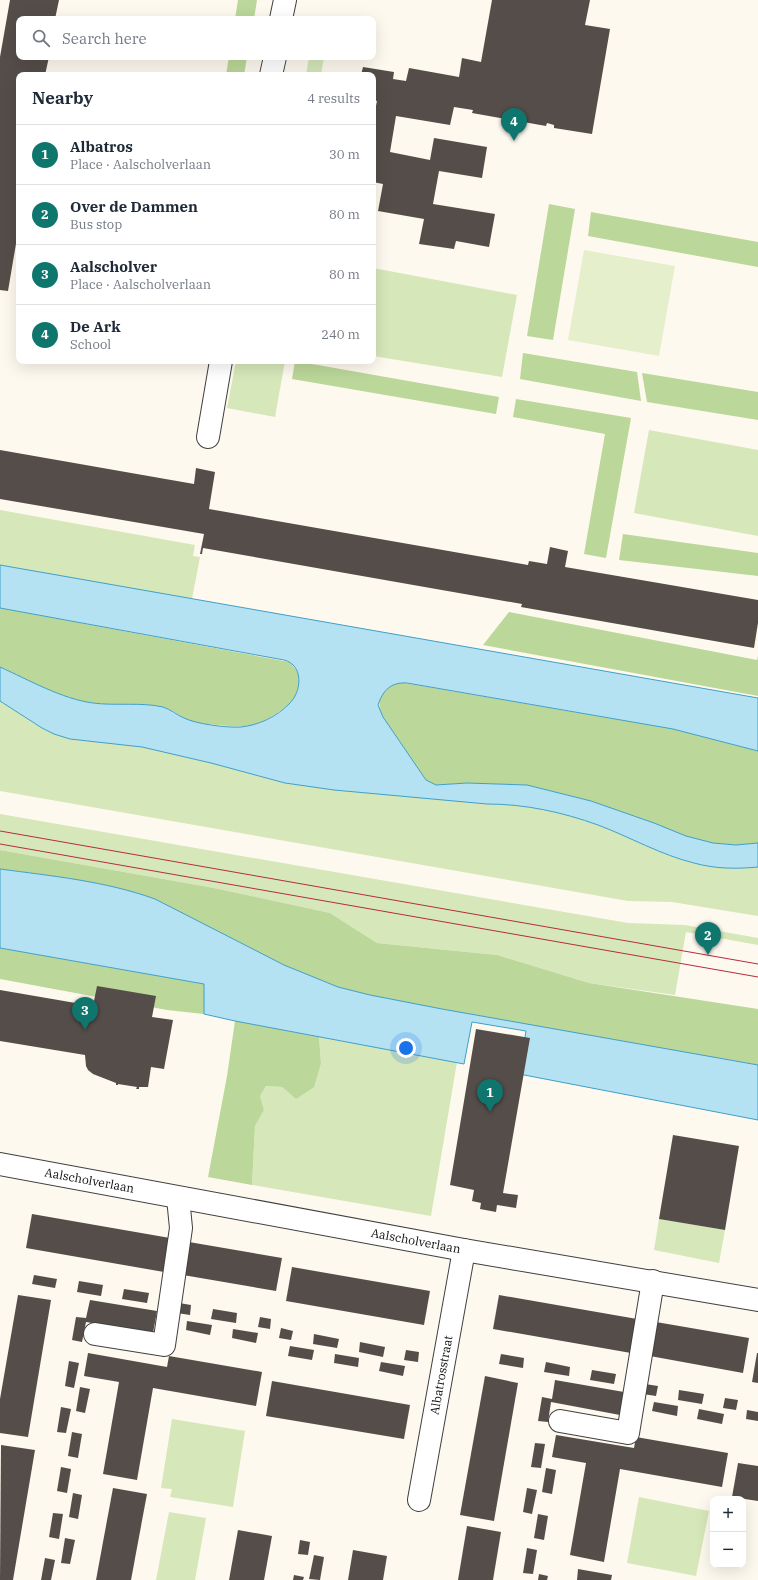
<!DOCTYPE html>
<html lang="en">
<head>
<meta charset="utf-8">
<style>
  body { margin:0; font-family:"IBM Plex Serif",serif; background:#f6f6f7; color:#1f2937 }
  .controls { position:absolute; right:12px; bottom:12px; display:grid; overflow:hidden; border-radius:8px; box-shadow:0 4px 16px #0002 }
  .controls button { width:36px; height:36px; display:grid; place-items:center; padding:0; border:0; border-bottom:1px solid #e0e1e3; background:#fff; color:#1f2937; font:20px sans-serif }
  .you { position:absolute; left:406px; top:1048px; width:14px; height:14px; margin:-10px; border:3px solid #fff; border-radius:50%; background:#1a73e8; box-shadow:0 0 0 6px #1a73e833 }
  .badge { display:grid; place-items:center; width:26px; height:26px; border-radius:50%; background:#0f766e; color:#fff; font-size:13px; font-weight:700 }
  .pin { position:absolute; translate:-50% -33px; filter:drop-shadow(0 1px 2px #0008) }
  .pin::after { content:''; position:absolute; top:21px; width:14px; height:12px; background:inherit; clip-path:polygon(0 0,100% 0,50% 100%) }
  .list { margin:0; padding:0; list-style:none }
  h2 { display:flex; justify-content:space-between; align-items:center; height:52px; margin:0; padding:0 16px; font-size:17px }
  h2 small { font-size:13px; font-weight:400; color:#747a83 }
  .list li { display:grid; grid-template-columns:26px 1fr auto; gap:12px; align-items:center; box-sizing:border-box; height:60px; padding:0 16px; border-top:1px solid #e0e1e3 }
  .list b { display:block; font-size:15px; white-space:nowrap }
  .list p { margin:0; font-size:13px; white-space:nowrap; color:#747a83 }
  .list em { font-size:13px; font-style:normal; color:#747a83 }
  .icon { flex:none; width:22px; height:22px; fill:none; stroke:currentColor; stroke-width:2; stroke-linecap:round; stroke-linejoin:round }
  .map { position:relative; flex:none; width:758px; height:1580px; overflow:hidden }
  .search { position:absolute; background:#fff; box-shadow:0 4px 16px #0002; left:16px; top:16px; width:360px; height:44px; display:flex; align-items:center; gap:10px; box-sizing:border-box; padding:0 14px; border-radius:8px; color:#747a83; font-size:15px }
  .panel { position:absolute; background:#fff; box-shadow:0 4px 16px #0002; left:16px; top:72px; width:360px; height:292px; border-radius:8px }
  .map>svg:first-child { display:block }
  .green { fill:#d6e7b9 }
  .forest { fill:#bbd799 }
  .pitch { fill:#e6efcb }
  .water { fill:#b5e2f3; stroke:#3f9fc7 }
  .building { fill:#554d4a }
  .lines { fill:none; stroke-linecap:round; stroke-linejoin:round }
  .minor-casing { stroke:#404040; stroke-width:24 }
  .minor { stroke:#fff; stroke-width:22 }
  .tram { stroke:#b72c40; stroke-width:1 }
  .labels { text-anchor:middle; stroke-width:4; stroke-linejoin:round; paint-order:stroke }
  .street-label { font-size:12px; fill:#0d0d0d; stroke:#fff }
</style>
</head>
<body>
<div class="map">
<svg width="758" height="1580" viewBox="0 0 758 1580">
  <rect width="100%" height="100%" fill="#fef9ee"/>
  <g class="green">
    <polygon points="309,57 324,57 321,75 306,75"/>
    <polygon points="373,268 517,295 502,377 373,356"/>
    <polygon points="236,361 285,361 275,417 227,408"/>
    <polygon points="649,430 758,450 758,536 634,513"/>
    <polygon points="0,510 195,545 193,556 200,557 192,599 0,565"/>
    <path d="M0 701 42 728 54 734 70 739 142 747 211 763 285 783 334 790 487 804C525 804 562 812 598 825 630 837 661 855 694 863 715 869 737 869 758 867V916L672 902 628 901 0 791Z"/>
    <polygon points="0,814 628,923 685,925 758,938 758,945 686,932 675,995 589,983 497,955 377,943 330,913 214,888 0,850"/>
    <polygon points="319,1037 457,1062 431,1216 252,1185 255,1126 264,1110 260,1096 266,1086 282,1087 296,1099 321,1063"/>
    <polygon points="659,1219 725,1230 719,1263 654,1250"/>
    <polygon points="172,1419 245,1431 233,1507 170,1497 172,1489 161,1488"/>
    <polygon points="639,1497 709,1511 696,1576 627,1563"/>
    <polygon points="169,1512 206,1518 195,1580 156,1580"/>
  </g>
  <g class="forest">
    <polygon points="238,0 257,0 254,19 235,19"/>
    <polygon points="229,57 247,57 244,75 226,75"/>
    <polygon points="549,204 575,209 553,340 527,336"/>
    <polygon points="591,212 758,242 758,267 588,236"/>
    <polygon points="523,353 637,372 641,401 520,379"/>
    <polygon points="295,361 499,397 496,414 292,379"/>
    <polygon points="642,373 758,392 758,420 647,402"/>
    <polygon points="516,399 631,418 606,558 584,554 605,434 513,417"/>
    <polygon points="623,534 758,553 758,576 619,560"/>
    <path d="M0 608 289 662C299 670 301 679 297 691 294 701 287 706 280 711 256 728 244 728 217 725 210 724 202 724 196 723 184 720 174 710 163 707 144 702 114 706 93 703 62 699 29 680 0 667Z"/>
    <polygon points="509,612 757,660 758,656 758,696 483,645"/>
    <path d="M399 682 673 729 758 751V843L736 845 713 843 686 836 654 823 591 801 527 785 467 783 436 785 426 780 383 717C374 700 382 688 399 682Z"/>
    <path d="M0 850 214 888 330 913 377 943 497 955 589 983 758 1009V1065L442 1009 370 995 338 987 284 965 155 899C105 881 52 876 0 869Z"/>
    <polygon points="0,948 204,984 204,1014 167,1010 0,979"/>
    <polygon points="235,1021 319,1037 321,1063 314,1087 296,1099 282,1087 266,1086 260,1096 264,1110 255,1126 252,1185 208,1177 227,1076"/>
  </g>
  <polygon class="pitch" points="584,250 675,266 659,356 568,340"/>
  <g class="water">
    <path d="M0 565 758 698V751L673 729 407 683C391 682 383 690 378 705L383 717 426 780 436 785 467 783 527 785 591 801 654 823 686 836 713 843 736 845 758 843V867C737 869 715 869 694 863 661 855 630 837 598 825 562 812 525 804 487 804L334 790 285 783 211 763 142 747 70 739 54 734 42 728 0 701V667C29 680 62 699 93 703 115 706 142 702 163 707 170 709 177 715 184 718 196 724 227 728 241 727 259 725 276 717 289 704 302 692 304 665 284 660L0 608Z"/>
    <path d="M0 869C52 876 105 881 155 899L284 965 338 987 370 995 442 1009 758 1065V1120L519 1074 526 1031 472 1022 464 1064 235 1021 204 1014V984L0 948Z"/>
  </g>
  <g class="building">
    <polygon points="10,0 59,0 55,19 19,19 19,57 49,57 45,75 19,75 19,226 8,291 0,290 0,57"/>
    <polygon points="492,0 590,0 585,25 610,29 592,134 554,128 554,125 547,123 546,126 472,113 473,110 454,107 450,125 396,116 390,152 430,160 434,138 487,147 482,178 439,171 433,204 495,214 489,247 456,241 454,249 419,244 424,219 378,211 383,184 373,182 373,120 377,101 373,100 373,75 361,75 363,67 394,72 393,79 406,81 409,68 459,77 462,58 481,62"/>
    <polygon points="0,450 194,484 196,468 215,472 209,509 528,565 529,561 547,564 550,547 568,551 565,567 758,600 758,623 754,648 521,607 522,604 203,548 202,554 200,554 204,534 0,499"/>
    <polygon points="97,986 156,996 152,1017 173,1020 164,1069 151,1067 148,1087 139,1087 139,1089 136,1089 137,1087 118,1084 118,1085 116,1085 116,1083 93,1074 88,1070 86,1066 85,1055 0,1041 0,990 93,1006"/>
    <polygon points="476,1029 530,1038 503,1193 518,1195 516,1208 497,1205 496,1212 480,1209 481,1203 472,1201 474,1190 450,1185"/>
    <polygon points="673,1135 739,1146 725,1230 659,1219"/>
    <polygon points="32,1214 170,1238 164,1272 26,1248"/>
    <polygon points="189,1242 282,1258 276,1291 183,1275"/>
    <polygon points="292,1267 430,1291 424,1325 286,1301"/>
    <polygon points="34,1275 57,1279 55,1288 32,1284"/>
    <polygon points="79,1281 103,1285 101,1296 77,1292"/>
    <polygon points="124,1289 149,1293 147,1303 122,1299"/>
    <polygon points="18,1295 51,1300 28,1437 0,1433 0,1399"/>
    <polygon points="499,1295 637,1319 631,1353 493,1329"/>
    <polygon points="90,1300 157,1311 153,1333 86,1322 82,1342 72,1340 76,1317 86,1318"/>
    <polygon points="179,1303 191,1305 190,1315 177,1313"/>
    <polygon points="213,1309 237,1313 236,1323 211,1319"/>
    <polygon points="260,1317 271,1319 270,1329 258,1327"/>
    <polygon points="187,1321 212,1325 210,1335 186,1330"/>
    <polygon points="656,1322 749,1338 743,1373 650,1356"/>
    <polygon points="281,1328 293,1331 291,1340 279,1338"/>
    <polygon points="233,1329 258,1333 256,1343 232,1338"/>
    <polygon points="314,1334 339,1339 337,1348 313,1344"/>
    <polygon points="360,1342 385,1347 383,1357 359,1352"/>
    <polygon points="290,1346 314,1350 312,1360 288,1356"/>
    <polygon points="406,1350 419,1352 418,1362 404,1360"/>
    <polygon points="88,1353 167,1367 169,1356 262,1372 256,1406 153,1388 137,1480 103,1474 119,1382 84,1376"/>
    <polygon points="757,1353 758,1353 758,1383 752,1382"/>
    <polygon points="335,1354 359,1358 358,1367 334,1363"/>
    <polygon points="501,1354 524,1358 523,1368 499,1364"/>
    <polygon points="69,1361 79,1363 74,1388 65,1386"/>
    <polygon points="381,1362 405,1366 403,1376 379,1371"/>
    <polygon points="546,1362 570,1367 569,1376 544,1372"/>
    <polygon points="592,1370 616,1374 614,1384 590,1380"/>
    <polygon points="485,1376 518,1383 494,1521 460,1515"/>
    <polygon points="555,1380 624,1392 620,1415 551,1402 548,1422 538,1421 542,1397 552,1399"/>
    <polygon points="272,1381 410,1405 404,1439 266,1416"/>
    <polygon points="645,1384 658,1386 656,1396 643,1394"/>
    <polygon points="80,1387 90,1389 85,1413 76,1411"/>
    <polygon points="679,1390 704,1394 702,1404 678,1400"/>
    <polygon points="725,1398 738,1400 736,1410 723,1408"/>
    <polygon points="654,1402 678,1406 677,1416 652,1411"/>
    <polygon points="61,1407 71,1409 66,1433 57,1432"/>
    <polygon points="699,1409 724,1414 722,1424 697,1419"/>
    <polygon points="747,1410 758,1412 758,1421 746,1419"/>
    <polygon points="72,1432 82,1434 78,1458 68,1456"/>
    <polygon points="556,1435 634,1448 636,1437 728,1453 722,1487 620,1469 604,1562 570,1555 586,1463 552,1457"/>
    <polygon points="535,1443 545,1444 541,1468 531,1467"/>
    <polygon points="1,1445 35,1450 13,1580 0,1580"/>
    <polygon points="738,1463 758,1466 758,1501 732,1497"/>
    <polygon points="61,1467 71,1469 67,1493 57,1491"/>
    <polygon points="546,1468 556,1470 552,1494 542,1492"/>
    <polygon points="113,1488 147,1494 131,1580 96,1580"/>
    <polygon points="527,1488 537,1490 532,1514 523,1512"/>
    <polygon points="73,1493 82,1495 78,1519 69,1517"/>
    <polygon points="53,1513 63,1514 59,1539 49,1537"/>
    <polygon points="538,1514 548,1516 544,1540 534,1538"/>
    <polygon points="467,1526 501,1532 493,1580 458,1580"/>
    <polygon points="238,1530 272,1536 264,1580 229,1580"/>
    <polygon points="65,1538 75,1540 70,1564 61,1563"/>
    <polygon points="300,1540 310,1542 308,1555 298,1554"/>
    <polygon points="527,1548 537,1550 533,1574 523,1573"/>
    <polygon points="353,1550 387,1556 383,1580 348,1580"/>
    <polygon points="314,1555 324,1557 320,1580 309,1579"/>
    <polygon points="45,1558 55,1560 51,1580 41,1580"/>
    <polygon points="578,1569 612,1575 611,1580 577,1580"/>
    <polygon points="539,1574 548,1576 547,1580 538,1580"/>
    <polygon points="294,1575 304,1577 303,1580 293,1580"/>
  </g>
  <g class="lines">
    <defs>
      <g id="minor">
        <polyline points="281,19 285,0"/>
        <polyline points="271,75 275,57"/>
        <polyline points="208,437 221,361"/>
        <path id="s1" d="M0 1164 464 1250 758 1300"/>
        <polyline points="95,1334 164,1345 181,1228 178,1198"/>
        <polyline points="560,1421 628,1433 653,1281"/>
        <path id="s2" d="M419 1500 464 1250"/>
      </g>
    </defs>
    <use href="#minor" class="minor-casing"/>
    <use href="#minor" class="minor"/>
    <g class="tram">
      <polyline points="0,831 758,964"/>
      <polyline points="0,844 758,977"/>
    </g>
  </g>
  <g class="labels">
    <g class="street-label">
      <text dy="4" stroke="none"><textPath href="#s1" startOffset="91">Aalscholverlaan</textPath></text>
      <text dy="4" stroke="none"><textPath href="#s1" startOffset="423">Aalscholverlaan</textPath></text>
      <text dy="4" stroke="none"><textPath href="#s2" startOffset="127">Albatrosstraat</textPath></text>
    </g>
  </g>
</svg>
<div class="controls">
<button>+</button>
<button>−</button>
</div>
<div class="you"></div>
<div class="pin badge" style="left:490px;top:1112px">1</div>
<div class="pin badge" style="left:708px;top:955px">2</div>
<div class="pin badge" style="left:85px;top:1030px">3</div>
<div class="pin badge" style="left:514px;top:141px">4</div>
<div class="search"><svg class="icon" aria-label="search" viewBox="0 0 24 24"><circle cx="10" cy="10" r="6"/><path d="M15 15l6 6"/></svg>Search here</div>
<section class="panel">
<h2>Nearby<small>4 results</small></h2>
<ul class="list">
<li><span class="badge">1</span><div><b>Albatros</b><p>Place · Aalscholverlaan</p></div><em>30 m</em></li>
<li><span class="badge">2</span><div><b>Over de Dammen</b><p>Bus stop</p></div><em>80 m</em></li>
<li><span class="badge">3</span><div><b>Aalscholver</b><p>Place · Aalscholverlaan</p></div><em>80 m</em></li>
<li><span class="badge">4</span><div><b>De Ark</b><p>School</p></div><em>240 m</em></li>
</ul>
</section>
</div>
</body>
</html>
